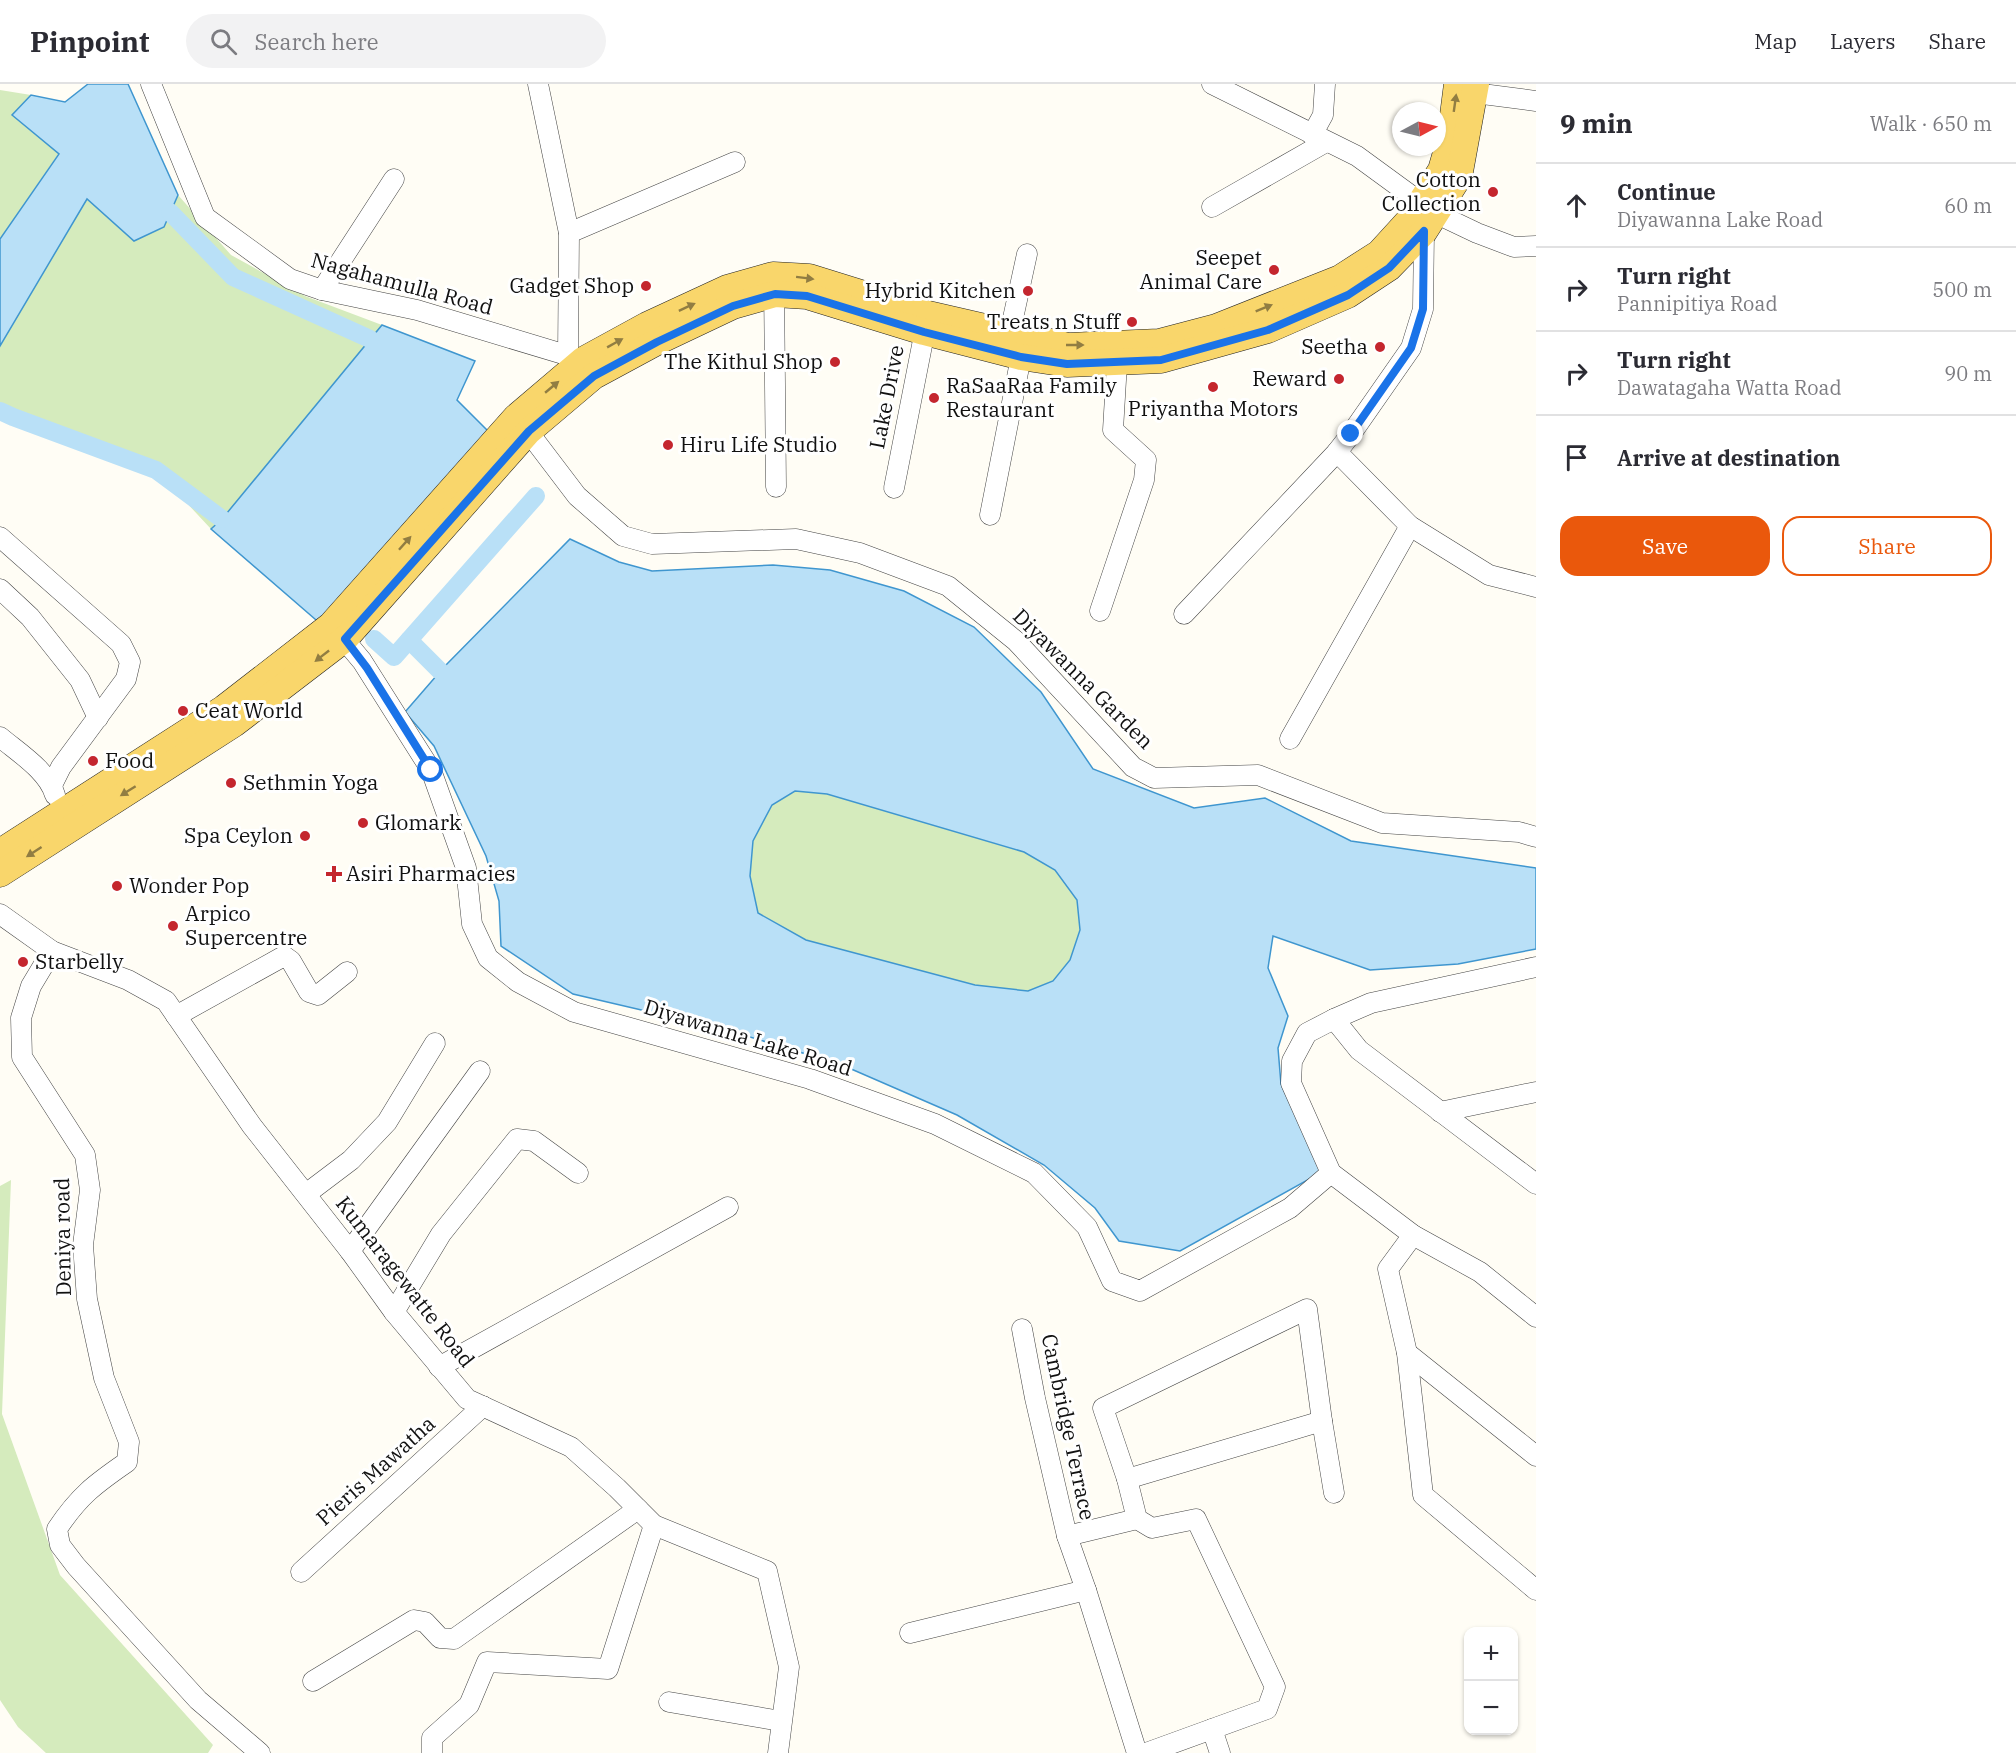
<!DOCTYPE html>
<html lang="en">
<head>
<meta charset="utf-8">
<style>
  body { margin:0; font-family:"IBM Plex Serif",serif; background:#f2f2f3; color:#2b2b33 }
  .controls { position:absolute; right:18px; bottom:18px; display:grid; overflow:hidden; border-radius:12px; box-shadow:0 2px 4px #0004 }
  .controls button { width:54px; height:54px; display:grid; place-items:center; padding:0; border:0; border-bottom:2px solid #e1e1e2; background:#fff; color:#2b2b33; font:30px sans-serif }
  .compass { position:absolute; left:1392px; top:18px; width:54px; height:54px; border-radius:50%; background:#fff; box-shadow:0 2px 4px #0004; rotate:83deg }
  .stop { position:absolute; width:18px; height:18px; margin:-14px; border:4px solid #1a73e8; border-radius:50%; background:#fff }
  .stop.end { background:#1a73e8; border-color:#fff; box-shadow:0 2px 6px #0008 }
  .list { margin:0; padding:0; list-style:none }
  h2 { display:flex; justify-content:space-between; align-items:center; height:78px; margin:0; padding:0 24px; font-size:26px }
  h2 small { font-size:20px; font-weight:400; color:#7c7c81 }
  .list li { display:grid; grid-template-columns:39px 1fr auto; gap:18px; align-items:center; box-sizing:border-box; height:84px; padding:0 24px; border-top:2px solid #e1e1e2 }
  .list b { display:block; font-size:22px; white-space:nowrap }
  .list p { margin:0; font-size:20px; white-space:nowrap; color:#7c7c81 }
  .list em { font-size:20px; font-style:normal; color:#7c7c81 }
  .actions { display:flex; gap:12px; padding:18px 24px }
  .actions a { flex:1; padding:14px 0; border:2px solid #ea580c; border-radius:18px; text-align:center; font-size:21px; color:#ea580c }
  .actions .main { background:#ea580c; color:#fff }
  .icon { flex:none; width:33px; height:33px; fill:none; stroke:currentColor; stroke-width:2; stroke-linecap:round; stroke-linejoin:round }
  .map { position:relative; flex:none; width:1536px; height:1669px; overflow:hidden }
  header { display:flex; align-items:center; gap:36px; box-sizing:border-box; height:84px; padding:0 30px; background:#fff; border-bottom:2px solid #e1e1e2 }
  header strong { font-size:28px }
  nav { display:flex; gap:33px; margin-inline-start:auto; font-size:21px }
  .search { width:420px; height:54px; background:#f2f2f3; display:flex; align-items:center; gap:15px; box-sizing:border-box; padding:0 21px; border-radius:33px; color:#7c7c81; font-size:22px }
  main { display:flex }
  aside { flex:1; background:#fff }
  .map>svg:first-child { display:block }
  .green { fill:#d5ebbd }
  .water { fill:#b9e0f7; stroke:#3f96cf; stroke-width:1.5; fill-rule:evenodd }
  .lines { fill:none; stroke-linecap:round; stroke-linejoin:round }
  .canal { stroke:#b9e0f7; stroke-width:18 }
  .minor-casing { stroke:#444; stroke-width:21 }
  .major-casing { stroke:#222; stroke-width:27 }
  .minor { stroke:#fff; stroke-width:20 }
  .major { stroke:#f9d66b; stroke-width:26 }
  .oneway { fill:#917d42 }
  .route { stroke:#1a73e8; stroke-width:8 }
  .poi-dot { fill:#c4262e; stroke:#fff; stroke-width:2 }
  .labels { text-anchor:middle; stroke-width:6; stroke-linejoin:round; paint-order:stroke }
  .poi-label { font-size:21px; fill:#111; stroke:#fff; text-anchor:start }
  .street-label { font-size:21px; fill:#111; stroke:#fff }
</style>
</head>
<body>
<header>
<strong>Pinpoint</strong>
<div class="search"><svg class="icon" aria-label="search" viewBox="0 0 24 24"><circle cx="10" cy="10" r="6"/><path d="M15 15l6 6"/></svg>Search here</div>
<nav><a>Map</a><a>Layers</a><a>Share</a></nav>
</header>
<main>
<div class="map">
<svg width="1536" height="1669" viewBox="0 0 1536 1669">
  <rect width="100%" height="100%" fill="#fffdf5"/>
  <g class="green">
    <polygon points="0,6 31,11 12,31 59,69 0,155"/>
    <polygon points="178,111 231,171 305,212 382,241 222,435 211,445 156,386 13,333 0,327 0,262 87,115 164,143"/>
    <polygon points="795,707 827,710 1024,768 1055,786 1077,816 1080,845 1070,876 1053,897 1028,907 975,901 806,856 758,829 750,792 753,757 772,721"/>
    <polygon points="11,1096 2,1330 60,1491 213,1661 208,1669 46,1669 18,1643 0,1616 0,1102"/>
  </g>
  <g class="water">
    <polygon points="88,0 128,0 178,111 164,143 134,157 87,115 0,262 0,155 59,70 12,31 31,11 65,18"/>
    <polygon points="382,241 475,277 457,316 494,353 323,542 211,445 222,435"/>
    <path d="M570 455 619 478 652 487 773 481 830 486 904 507 974 543 1041 608 1093 685 1194 724 1265 714 1351 757 1536 784V865L1458 880 1370 886 1273 852 1268 884 1288 932 1278 964 1281 1000 1322 1088 1180 1167 1119 1157 1095 1124 1044 1081 957 1031 842 981 727 946 573 910 501 862 499 817 486 772 434 662 405 628 444 583ZM795 707 827 710 1024 768 1055 786 1077 816 1080 846 1070 876 1053 897 1028 907 975 901 806 856 758 829 750 792 753 757 772 721Z"/>
  </g>
  <g class="lines">
    <g class="canal">
      <polyline points="170,128 233,193 370,255"/>
      <polyline points="0,327 13,333 156,386 222,435"/>
      <polyline points="374,555 394,573 536,412"/>
      <polyline points="409,556 440,587"/>
    </g>
    <defs>
      <g id="minor">
        <polyline points="151,0 205,133 290,195 322,206 417,226 583,276 589,285"/>
        <polyline points="538,0 569,149 568,272"/>
        <polyline points="1212,0 1357,72 1435,129 1477,149 1514,163 1536,162"/>
        <polyline points="1475,9 1536,17"/>
        <polyline points="1312,51 1323,31 1325,0"/>
        <polyline points="1212,123 1326,58"/>
        <polyline points="1419,143 1424,148 1423,225 1411,264 1351,350 1337,368 1410,442 1489,491 1536,503"/>
        <polyline points="569,149 735,78"/>
        <polyline points="774,199 776,403"/>
        <polyline points="322,206 394,95"/>
        <polyline points="1010,248 1027,170"/>
        <polyline points="520,337 577,412 623,452 652,460 796,455 860,469 948,502 1016,557 1133,683 1154,694 1258,691 1382,739 1519,748 1536,753"/>
        <polyline points="894,404 927,236"/>
        <polyline points="990,431 1021,273"/>
        <polyline points="0,453 121,560 130,578 126,595 61,683 52,701"/>
        <polyline points="0,505 30,533 80,596 98,634"/>
        <polyline points="1100,527 1144,396 1146,376 1113,346 1117,279"/>
        <polyline points="1184,530 1337,368"/>
        <polyline points="337,547 362,577 431,686 466,784 472,840 488,874 518,898 574,928 810,995 935,1040 1034,1089 1087,1143 1112,1197 1140,1207 1290,1124 1331,1089"/>
        <path d="M0 653C19 669 48 687 55 711"/>
        <polyline points="1290,655 1410,442"/>
        <polyline points="0,830 52,867 128,896 166,917 252,1042 350,1167 394,1228 467,1315 571,1363 617,1404 654,1441 767,1487 789,1583 778,1669"/>
        <path d="M52 867 31 902 21 934 22 973 85 1071 90 1106 83 1161 87 1215 104 1294 129 1358 127 1378C95 1400 79 1412 57 1445L60 1461 76 1482 198 1616 260 1669"/>
        <polyline points="1536,883 1371,919 1334,935 1307,949 1292,977 1291,999 1331,1089 1413,1151 1480,1188 1536,1233"/>
        <polyline points="176,932 284,872 291,877 309,908 318,911 347,888"/>
        <polyline points="1334,935 1359,966 1536,1100"/>
        <polyline points="1440,1028 1536,1008"/>
        <polyline points="306,1110 351,1076 387,1038 435,959"/>
        <polyline points="1413,1151 1388,1185 1407,1269 1423,1411 1536,1506"/>
        <polyline points="350,1167 480,987"/>
        <polyline points="394,1228 441,1150 517,1055 534,1057 578,1089"/>
        <polyline points="1022,1245 1035,1314 1067,1452 1086,1506 1137,1669"/>
        <polyline points="1407,1269 1536,1372"/>
        <polyline points="439,1283 728,1123"/>
        <polyline points="1127,1395 1322,1337"/>
        <polyline points="1067,1452 1137,1435"/>
        <polyline points="301,1488 483,1322"/>
        <polyline points="910,1549 1086,1506"/>
        <polyline points="313,1597 414,1536 425,1538 440,1554 454,1555 638,1425"/>
        <polyline points="669,1618 781,1637"/>
        <polyline points="1212,1645 1220,1669"/>
        <polyline points="432,1669 432,1654 469,1621 487,1578 608,1585 654,1441"/>
        <polyline points="1146,1669 1267,1625 1275,1603 1196,1435 1152,1444 1137,1435 1127,1395 1103,1324 1307,1225 1322,1337 1334,1409"/>
      </g>
      <g id="major">
        <polyline points="0,768 224,624 331,541 516,333 583,276 647,241 727,204 773,191 809,193 928,230 1068,262 1159,258 1216,243 1340,194 1379,169 1410,135 1441,86 1450,55 1457,0"/>
        <polyline points="0,790 234,640 345,555 529,347 594,292 657,258 733,222 775,210 807,212 924,248 1021,273 1067,280 1161,276 1268,246 1348,211 1389,184 1424,148 1459,93 1476,0"/>
      </g>
    </defs>
    <use href="#minor" class="minor-casing"/>
    <use href="#major" class="major-casing"/>
    <use href="#minor" class="minor"/>
    <use href="#major" class="major"/>
  </g>
  <defs><path id="oneway-solid" d="M-6-.8H1V-3.2L6.5 0L1 3.2V.8H-6Z" transform="scale(1.5)"/></defs>
  <g class="oneway">
    <use href="#oneway-solid" transform="translate(1455 19) rotate(-82)"/>
    <use href="#oneway-solid" transform="translate(805 194) rotate(7)"/>
    <use href="#oneway-solid" transform="translate(687 223) rotate(-25)"/>
    <use href="#oneway-solid" transform="translate(1264 224) rotate(-22)"/>
    <use href="#oneway-solid" transform="translate(615 259) rotate(-29)"/>
    <use href="#oneway-solid" transform="translate(1075 261)"/>
    <use href="#oneway-solid" transform="translate(552 303) rotate(-40)"/>
    <use href="#oneway-solid" transform="translate(405 459) rotate(-48)"/>
    <use href="#oneway-solid" transform="translate(322 572) rotate(142)"/>
    <use href="#oneway-solid" transform="translate(128 707) rotate(148)"/>
    <use href="#oneway-solid" transform="translate(34 768) rotate(147)"/>
  </g>
  <g class="lines">
    <polyline class="route" points="431,686 367,584 345,555 529,347 594,292 657,258 733,222 775,210 807,212 924,248 1021,273 1067,280 1161,276 1268,246 1348,211 1389,184 1424,147 1423,225 1411,264 1351,350"/>
  </g>
  <g class="poi-dot">
    <circle cx="1493" cy="108" r="6"/>
    <circle cx="1274" cy="186" r="6"/>
    <circle cx="646" cy="202" r="6"/>
    <circle cx="1028" cy="207" r="6"/>
    <circle cx="1132" cy="238" r="6"/>
    <circle cx="1380" cy="263" r="6"/>
    <circle cx="835" cy="278" r="6"/>
    <circle cx="1339" cy="295" r="6"/>
    <circle cx="1213" cy="303" r="6"/>
    <circle cx="934" cy="314" r="6"/>
    <circle cx="668" cy="361" r="6"/>
    <circle cx="183" cy="627" r="6"/>
    <circle cx="93" cy="677" r="6"/>
    <circle cx="231" cy="699" r="6"/>
    <circle cx="363" cy="739" r="6"/>
    <circle cx="305" cy="752" r="6"/>
    <path d="M331 781h6v6h6v6h-6v6h-6v-6h-6v-6h6z"/>
    <circle cx="117" cy="802" r="6"/>
    <circle cx="173" cy="842" r="6"/>
    <circle cx="23" cy="878" r="6"/>
  </g>
  <g class="labels">
    <g class="poi-label">
      <text x="1481" y="103" text-anchor="end">Cotton<tspan x="1481" dy="24">Collection</tspan></text>
      <text x="1262" y="181" text-anchor="end">Seepet<tspan x="1262" dy="24">Animal Care</tspan></text>
      <text x="634" y="209" text-anchor="end">Gadget Shop</text>
      <text x="1016" y="214" text-anchor="end">Hybrid Kitchen</text>
      <text x="1120" y="245" text-anchor="end">Treats n Stuff</text>
      <text x="1368" y="270" text-anchor="end">Seetha</text>
      <text x="823" y="285" text-anchor="end">The Kithul Shop</text>
      <text x="1327" y="302" text-anchor="end">Reward</text>
      <text x="946" y="309">RaSaaRaa Family<tspan x="946" dy="24">Restaurant</tspan></text>
      <text x="1213" y="332" text-anchor="middle">Priyantha Motors</text>
      <text x="680" y="368">Hiru Life Studio</text>
      <text x="195" y="634">Ceat World</text>
      <text x="105" y="684">Food</text>
      <text x="243" y="706">Sethmin Yoga</text>
      <text x="375" y="746">Glomark</text>
      <text x="293" y="759" text-anchor="end">Spa Ceylon</text>
      <text x="346" y="797">Asiri Pharmacies</text>
      <text x="129" y="809">Wonder Pop</text>
      <text x="185" y="837">Arpico<tspan x="185" dy="24">Supercentre</tspan></text>
      <text x="35" y="885">Starbelly</text>
    </g>
    <g class="street-label">
      <text transform="translate(402 200) rotate(15)" y="7">Nagahamulla Road</text>
      <text transform="translate(887 313) rotate(-79)" y="7">Lake Drive</text>
      <text transform="translate(1083 595) rotate(45)" y="7">Diyawanna Garden</text>
      <text transform="translate(748 954) rotate(17)" y="7">Diyawanna Lake Road</text>
      <text transform="translate(63 1153) rotate(-91)" y="7">Deniya road</text>
      <text transform="translate(405 1198) rotate(52)" y="7">Kumaragewatte Road</text>
      <text transform="translate(1068 1343) rotate(78)" y="7">Cambridge Terrace</text>
      <text transform="translate(376 1387) rotate(-42)" y="7">Pieris Mawatha</text>
    </g>
  </g>
</svg>
<div class="controls">
<button>+</button>
<button>−</button>
</div>
<svg class="compass" viewBox="-18 -18 36 36"><path d="M0-13l5 13h-10z" fill="#e53935"/><path d="M0 13l5-13h-10z" fill="#7c7c81"/></svg>
<div class="stop" style="left:431px;top:686px"></div>
<div class="stop end" style="left:1351px;top:350px"></div>
</div>
<aside>
<h2>9 min<small>Walk · 650 m</small></h2>
<ul class="list">
<li><svg class="icon" aria-label="ahead" viewBox="0 0 24 24"><path d="M12 20V5M6 11l6-6 6 6"/></svg><div><b>Continue</b><p>Diyawanna Lake Road</p></div><em>60 m</em></li>
<li><svg class="icon" aria-label="right" viewBox="0 0 24 24"><path d="M7 20v-9h11M14 6l5 5-5 5"/></svg><div><b>Turn right</b><p>Pannipitiya Road</p></div><em>500 m</em></li>
<li><svg class="icon" aria-label="right" viewBox="0 0 24 24"><path d="M7 20v-9h11M14 6l5 5-5 5"/></svg><div><b>Turn right</b><p>Dawatagaha Watta Road</p></div><em>90 m</em></li>
<li><svg class="icon" aria-label="arrive" viewBox="0 0 24 24"><path d="M6 21V4h12l-3 4 3 4H6"/></svg><div><b>Arrive at destination</b></div></li>
</ul>
<div class="actions"><a class="main">Save</a><a>Share</a></div>
</aside>
</main>
</body>
</html>
